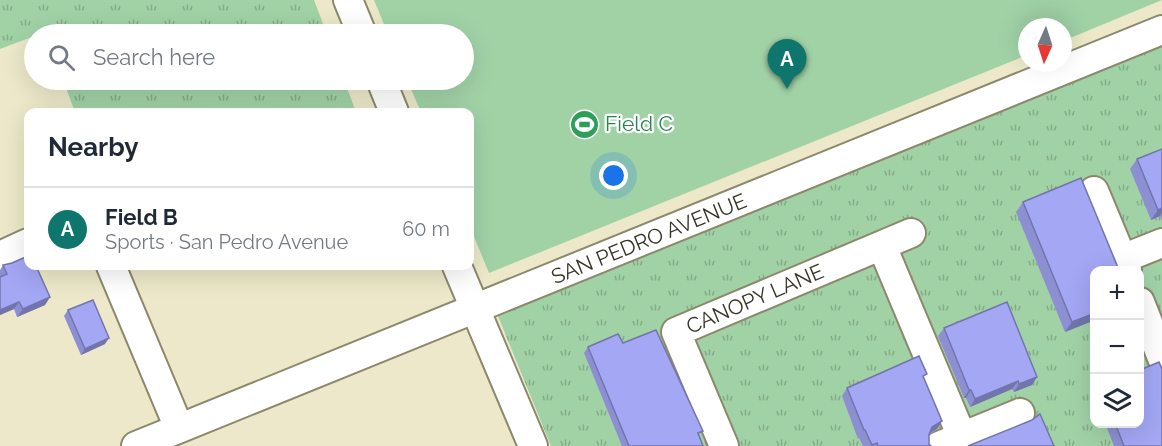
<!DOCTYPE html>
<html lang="en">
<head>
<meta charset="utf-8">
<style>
  body { margin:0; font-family:Raleway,sans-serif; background:#f6f6f7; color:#1f2937 }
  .controls { position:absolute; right:18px; bottom:18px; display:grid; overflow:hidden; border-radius:12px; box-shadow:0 6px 24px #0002 }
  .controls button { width:54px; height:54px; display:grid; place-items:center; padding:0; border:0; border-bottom:2px solid #e0e1e3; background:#fff; color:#1f2937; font:30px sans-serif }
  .compass { position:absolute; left:1018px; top:18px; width:54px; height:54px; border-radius:50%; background:#fff; box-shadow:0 6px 24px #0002; rotate:183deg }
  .you { position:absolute; left:614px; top:176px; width:21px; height:21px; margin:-15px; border:4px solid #fff; border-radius:50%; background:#1a73e8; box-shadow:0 0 0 9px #1a73e833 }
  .badge { display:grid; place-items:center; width:39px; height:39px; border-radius:50%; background:#0f766e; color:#fff; font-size:20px; font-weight:700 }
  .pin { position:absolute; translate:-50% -50px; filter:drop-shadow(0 2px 3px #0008) }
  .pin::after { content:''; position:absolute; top:32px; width:21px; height:18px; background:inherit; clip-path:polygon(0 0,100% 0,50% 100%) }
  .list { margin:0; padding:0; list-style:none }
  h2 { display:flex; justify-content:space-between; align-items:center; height:78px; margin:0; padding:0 24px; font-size:26px }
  h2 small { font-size:20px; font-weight:400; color:#747a83 }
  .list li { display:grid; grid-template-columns:39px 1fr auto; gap:18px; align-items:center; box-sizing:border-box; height:84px; padding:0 24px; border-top:2px solid #e0e1e3 }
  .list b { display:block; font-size:22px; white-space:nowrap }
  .list p { margin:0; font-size:20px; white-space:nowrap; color:#747a83 }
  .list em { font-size:20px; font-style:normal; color:#747a83 }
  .icon { flex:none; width:33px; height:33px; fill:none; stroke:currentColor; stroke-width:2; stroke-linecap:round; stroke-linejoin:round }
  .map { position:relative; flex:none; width:1162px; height:446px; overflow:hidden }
  .search { position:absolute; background:#fff; box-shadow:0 6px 24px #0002; left:24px; top:24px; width:450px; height:66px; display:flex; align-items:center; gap:15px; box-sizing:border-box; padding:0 21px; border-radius:33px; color:#747a83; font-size:22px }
  .panel { position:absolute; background:#fff; box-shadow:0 6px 24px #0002; left:24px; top:108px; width:450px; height:162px; border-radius:12px }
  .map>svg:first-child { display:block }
  .grass { fill:url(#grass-tufts); fill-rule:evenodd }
  .pitch { fill:#a1d2a6 }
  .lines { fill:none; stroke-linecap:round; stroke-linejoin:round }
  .minor-casing { stroke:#8c886c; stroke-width:32 }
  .minor { stroke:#fff; stroke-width:28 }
  .wall { fill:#8c90d2 }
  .shaded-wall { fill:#7275ab }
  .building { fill:#a3a7f4; stroke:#7275ab; stroke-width:1.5 }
  .labels { text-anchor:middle; stroke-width:4.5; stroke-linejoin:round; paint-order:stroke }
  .leisure-label { font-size:21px; fill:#27864d; stroke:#fff; text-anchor:start }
  .street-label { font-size:21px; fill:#363428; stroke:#fff }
</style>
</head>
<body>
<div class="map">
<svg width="1162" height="446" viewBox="0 0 1162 446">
  <defs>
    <pattern id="grass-tufts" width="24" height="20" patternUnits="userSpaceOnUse" patternTransform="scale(1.5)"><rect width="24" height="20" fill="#a1d2a6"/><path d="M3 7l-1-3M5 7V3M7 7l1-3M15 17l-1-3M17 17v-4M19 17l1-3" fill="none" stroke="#84ab87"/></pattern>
  </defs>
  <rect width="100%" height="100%" fill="#ece8c9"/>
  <g class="grass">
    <polygon points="0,0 314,0 327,34 46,34 45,32 0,49"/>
    <path d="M1162 41V446H551L495 309ZM1094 270H1140V424H1094Z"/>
    <polygon points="63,80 344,80 356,112 75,112"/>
  </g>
  <polygon class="pitch" points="374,0 1162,0 1063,41 1063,27 1027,27 1027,55 489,273 470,227 470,112 421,112 407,80 464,80 464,34 388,34"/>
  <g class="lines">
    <defs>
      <g id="minor">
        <polyline points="348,0 362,34"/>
        <polyline points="381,80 394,112"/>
        <polyline points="1094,191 1127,270"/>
        <polyline points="882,246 962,437"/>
        <polyline points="0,256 28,243"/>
        <polyline points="1122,259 1162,243"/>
        <polyline points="111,266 179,428"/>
        <polyline points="457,266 533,446"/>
        <polyline points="1140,302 1162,358"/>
        <polyline points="136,446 1162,30"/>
        <polyline points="724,446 676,332 911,233"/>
        <polyline points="939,446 1020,413"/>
      </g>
    </defs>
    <use href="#minor" class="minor-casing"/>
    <use href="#minor" class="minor"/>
  </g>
  <g class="wall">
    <polygon points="1162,149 1162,221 1160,216 1151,220 1130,169 1137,159"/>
    <polygon points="1023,202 1095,320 1065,332 1016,212"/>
    <polygon points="3,265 50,297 45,305 17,317 14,309 0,315 0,270"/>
    <polygon points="68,310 105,344 81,355 64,316"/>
    <polygon points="944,328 1037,377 1032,385 1014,392 1012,389 970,407 966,398 964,398 938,336"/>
    <polygon points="623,343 699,436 703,446 622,446 584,353 588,347"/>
    <polygon points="924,378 937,429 929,435 929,444 931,446 863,446 859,438 858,439 842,396 847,388"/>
    <polygon points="1105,423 1140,423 1162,446 1114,446"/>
  </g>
  <g class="shaded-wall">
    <polygon points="1162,208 1162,213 1160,216 1151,220 1158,210"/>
    <polygon points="50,297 45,305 17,317 23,309"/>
    <polygon points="19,302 14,309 0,315 0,310"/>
    <polygon points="1095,313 1095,320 1065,332 1072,322"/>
    <polygon points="109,338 105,344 81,355 85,349"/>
    <polygon points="1037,377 1032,385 1014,392 1019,384"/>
    <polygon points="1018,381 1012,389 970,407 975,399"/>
    <polygon points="969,390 971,390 966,398 964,398"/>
    <polygon points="942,421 937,429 926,435 932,427"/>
  </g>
  <g class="building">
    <polygon points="1162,149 1162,208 1158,210 1137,159"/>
    <polygon points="1081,178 1119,270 1095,270 1095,313 1072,322 1023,202"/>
    <polygon points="28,256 28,266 36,266 50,297 23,309 19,302 0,310 0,277 7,274 3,265 12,263"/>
    <polygon points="93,300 109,338 85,349 68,310"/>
    <polygon points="1007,302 1037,377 1019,384 1018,381 975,399 971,390 969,390 944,328"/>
    <polygon points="656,330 703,431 698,433 703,446 629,446 588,347 618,334 623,343"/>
    <polygon points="919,356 927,374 923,376 942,421 932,427 929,435 929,444 931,446 878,446 877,443 872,445 865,430 864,430 847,388"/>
    <polygon points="1159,362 1162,369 1162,446 1124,446 1115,423 1140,423 1140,370"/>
    <polygon points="1040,414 1054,446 968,446 1032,420"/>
  </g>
  <defs>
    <symbol id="stadium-disc" viewBox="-11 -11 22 22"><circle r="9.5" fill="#2e9e5b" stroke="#fff"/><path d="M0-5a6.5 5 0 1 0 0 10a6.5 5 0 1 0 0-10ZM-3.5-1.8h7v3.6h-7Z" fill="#fff"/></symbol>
  </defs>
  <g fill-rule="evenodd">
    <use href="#stadium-disc" x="568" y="108" width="33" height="33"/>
  </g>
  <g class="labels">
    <g class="leisure-label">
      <text x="605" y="131">Field C</text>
    </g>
    <g class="street-label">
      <text transform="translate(649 239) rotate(-22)" y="7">SAN PEDRO AVENUE</text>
      <text transform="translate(755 299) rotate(-23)" y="7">CANOPY LANE</text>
    </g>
  </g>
</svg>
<div class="controls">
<button>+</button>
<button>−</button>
<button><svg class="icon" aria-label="layers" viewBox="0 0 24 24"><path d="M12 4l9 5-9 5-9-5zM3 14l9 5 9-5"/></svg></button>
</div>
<svg class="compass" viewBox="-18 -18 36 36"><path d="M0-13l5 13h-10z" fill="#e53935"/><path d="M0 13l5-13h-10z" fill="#747a83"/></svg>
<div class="you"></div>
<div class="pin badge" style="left:787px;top:89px">A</div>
<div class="search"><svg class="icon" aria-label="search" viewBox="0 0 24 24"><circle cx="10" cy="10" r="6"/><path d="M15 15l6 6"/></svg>Search here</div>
<section class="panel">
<h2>Nearby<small></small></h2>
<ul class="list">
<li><span class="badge">A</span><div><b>Field B</b><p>Sports · San Pedro Avenue</p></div><em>60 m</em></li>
</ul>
</section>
</div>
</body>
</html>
